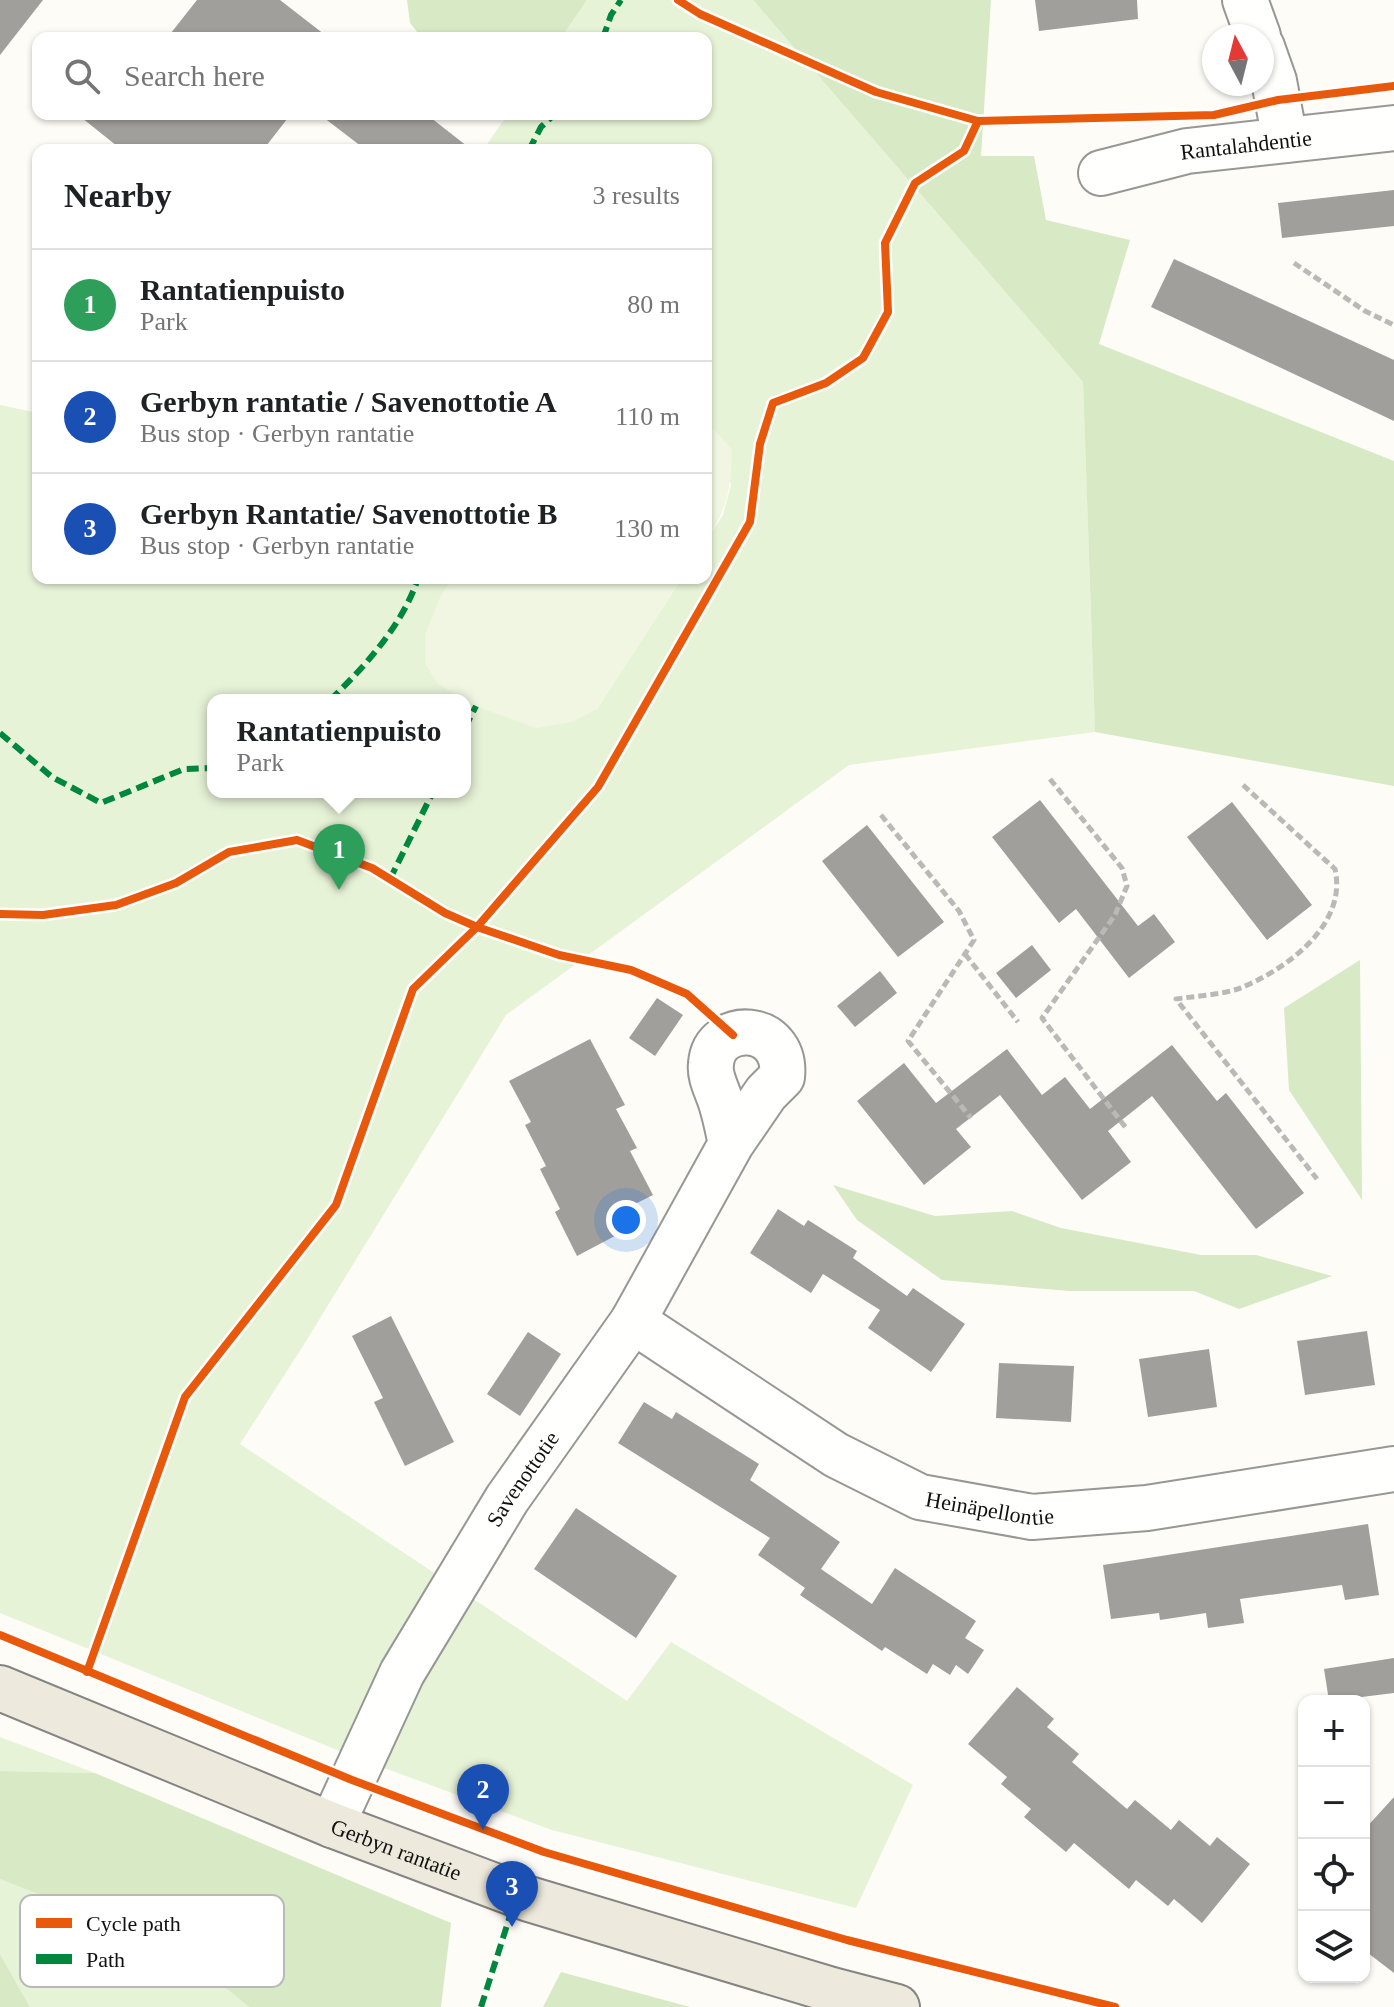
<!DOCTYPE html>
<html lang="en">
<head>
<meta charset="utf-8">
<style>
  body { margin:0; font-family:Georgia,serif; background:#f6f6f6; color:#202124 }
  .controls { position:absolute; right:24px; bottom:24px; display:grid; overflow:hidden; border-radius:16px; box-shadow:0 2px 6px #0004 }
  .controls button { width:72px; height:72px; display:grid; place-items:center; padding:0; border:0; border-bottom:2px solid #e0e0e0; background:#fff; color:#202124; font:40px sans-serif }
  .compass { position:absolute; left:1202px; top:24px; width:72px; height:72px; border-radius:50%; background:#fff; box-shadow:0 2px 6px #0004; rotate:353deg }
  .you { position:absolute; left:626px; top:1220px; width:28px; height:28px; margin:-20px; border:6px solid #fff; border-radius:50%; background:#1a73e8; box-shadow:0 0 0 12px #1a73e833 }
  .badge { display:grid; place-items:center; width:52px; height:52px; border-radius:50%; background:#111827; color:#fff; font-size:26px; font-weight:700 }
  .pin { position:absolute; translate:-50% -66px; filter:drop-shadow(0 2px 4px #0008) }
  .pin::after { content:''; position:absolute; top:42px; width:28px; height:24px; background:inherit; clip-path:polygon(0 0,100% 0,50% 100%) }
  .popup { position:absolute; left:207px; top:694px; width:264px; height:104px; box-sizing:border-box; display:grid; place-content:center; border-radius:16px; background:#fff; filter:drop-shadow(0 2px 6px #0005); font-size:26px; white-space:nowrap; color:#757577 }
  .popup b { font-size:30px; color:#202124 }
  .popup::after { content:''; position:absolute; left:50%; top:100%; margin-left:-16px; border:16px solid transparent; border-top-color:#fff }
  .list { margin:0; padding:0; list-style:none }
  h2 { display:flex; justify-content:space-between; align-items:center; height:104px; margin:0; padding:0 32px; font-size:34px }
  h2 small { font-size:26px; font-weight:400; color:#757577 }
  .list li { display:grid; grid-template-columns:52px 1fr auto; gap:24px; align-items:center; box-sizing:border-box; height:112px; padding:0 32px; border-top:2px solid #e0e0e0 }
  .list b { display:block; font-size:30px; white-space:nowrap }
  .list p { margin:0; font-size:26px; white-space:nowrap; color:#757577 }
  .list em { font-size:26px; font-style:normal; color:#757577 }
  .icon { flex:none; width:44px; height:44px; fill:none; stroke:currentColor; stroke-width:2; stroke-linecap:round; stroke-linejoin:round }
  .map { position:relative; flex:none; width:1394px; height:2007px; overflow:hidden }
  .search { position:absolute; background:#fff; box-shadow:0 2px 6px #0004; left:32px; top:32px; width:680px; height:88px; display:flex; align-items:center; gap:20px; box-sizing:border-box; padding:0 28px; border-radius:16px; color:#757577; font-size:30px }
  .panel { position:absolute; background:#fff; box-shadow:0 2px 6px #0004; left:32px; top:144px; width:680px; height:440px; border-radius:16px }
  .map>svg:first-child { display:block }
  .green { fill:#e7f3d7; fill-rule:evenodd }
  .forest { fill:#d8eac5 }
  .pitch { fill:#f0f6e1 }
  .building { fill:#a19f9c }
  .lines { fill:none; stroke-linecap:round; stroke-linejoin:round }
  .minor-casing { stroke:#979795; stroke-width:48 }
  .major-casing { stroke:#858482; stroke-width:48 }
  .path { stroke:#b9b9b8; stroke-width:5; stroke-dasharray:8 4; stroke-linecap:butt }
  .minor { stroke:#fffffe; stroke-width:44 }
  .major { stroke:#ede9dc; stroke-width:44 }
  .quiet { stroke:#00873e; stroke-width:6; stroke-dasharray:12 6; stroke-linecap:butt }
  .cycleway-casing { stroke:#fff; stroke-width:13 }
  .cycleway { stroke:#e8590c; stroke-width:8 }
  .labels { text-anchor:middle; stroke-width:8; stroke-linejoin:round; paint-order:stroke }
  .street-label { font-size:22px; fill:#111; stroke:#fff }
  .key { fill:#fff; stroke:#b8b8b8; stroke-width:2 }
  .key-label { font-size:22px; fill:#111 }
</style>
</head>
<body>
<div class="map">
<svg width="1394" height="2007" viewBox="0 0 1394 2007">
  <rect width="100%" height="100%" fill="#fdfcf7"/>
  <g class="green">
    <path d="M587 0H753L1083 382 1095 732 849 765 506 1015 303 1346 240 1444 627 1701 671 1642 913 1785 856 1908 552 1830 352 1756 0 1613V405L38 413V578H453L440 598 597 709 682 578H706V541L723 515 731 485 715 431 706 426V150H483L508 114H706V38H561ZM213 700H465V792H213Z"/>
    <polygon points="0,1737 95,1773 0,1771"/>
    <polygon points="0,1879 180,1951 249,2007 30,2007 0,1954"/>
  </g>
  <g class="forest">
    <polygon points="407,0 587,0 561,38 422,38 410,23"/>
    <polygon points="753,0 991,0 981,156 1034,156 1046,220 1130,240 1099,344 1394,461 1394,786 1095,732 1083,382"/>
    <polygon points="1360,960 1362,1200 1289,1090 1284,1008"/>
    <polygon points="833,1185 935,1216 1012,1211 1061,1228 1201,1255 1256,1255 1332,1276 1239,1309 1194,1291 1069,1291 942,1280 857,1220"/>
    <polygon points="0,1771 95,1773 451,1923 441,2007 249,2007 180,1951 0,1879"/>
    <polygon points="0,1954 30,2007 0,2007"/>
    <polygon points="561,1972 690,2007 543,2007"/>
  </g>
  <g class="pitch">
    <path d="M706 426 715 431 732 449C731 489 728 507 706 541Z"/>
    <polygon points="453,578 682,578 597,709 572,722 536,728 476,706 438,684 425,664 425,634 440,598"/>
  </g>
  <g class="building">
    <polygon points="0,0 43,0 0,55"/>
    <polygon points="197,0 280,0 329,38 167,38"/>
    <polygon points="1035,0 1137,0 1138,19 1039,31"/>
    <polygon points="77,114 291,114 263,150 122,150"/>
    <polygon points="319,114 426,114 472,150 366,150"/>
    <polygon points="1394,190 1394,226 1282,238 1278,203"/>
    <polygon points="1174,259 1394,360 1394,421 1151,307"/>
    <polygon points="1040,800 1138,926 1154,914 1175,942 1129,978 1076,909 1059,923 992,837"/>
    <polygon points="1232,802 1312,905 1267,940 1187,837"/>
    <polygon points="867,825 944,922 898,957 822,861"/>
    <polygon points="1032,945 1051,970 1016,998 996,973"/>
    <polygon points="880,971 897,993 855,1027 837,1006"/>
    <polygon points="657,998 683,1015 655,1056 629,1038"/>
    <polygon points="590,1039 625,1105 616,1109 637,1148 630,1151 653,1195 619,1212 628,1229 577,1256 555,1212 560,1209 540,1169 546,1166 525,1125 531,1122 509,1081"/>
    <polygon points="1172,1045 1217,1101 1226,1093 1304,1193 1256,1229 1152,1096 1108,1131 1131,1162 1082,1200 1000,1095 956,1129 971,1147 924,1185 857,1101 904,1063 936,1103 1007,1049 1042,1095 1065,1077 1090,1109"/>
    <polygon points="778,1209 804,1226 808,1220 857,1251 853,1258 907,1296 913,1288 965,1324 931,1372 868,1328 880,1310 823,1274 811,1293 750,1253"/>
    <polygon points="391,1316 454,1442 405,1466 374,1402 383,1398 352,1336"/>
    <polygon points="1367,1331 1375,1385 1305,1395 1297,1341"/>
    <polygon points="528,1332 561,1354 520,1416 487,1394"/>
    <polygon points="1209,1349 1217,1407 1148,1417 1139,1359"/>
    <polygon points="999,1363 1074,1366 1071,1422 996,1418"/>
    <polygon points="644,1402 672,1419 676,1412 759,1464 750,1480 840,1542 821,1569 872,1604 895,1568 976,1621 965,1638 984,1650 968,1674 956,1665 950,1675 933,1664 927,1674 885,1647 882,1651 800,1595 805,1588 758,1555 770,1538 618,1443"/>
    <polygon points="576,1508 677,1576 636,1638 534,1569"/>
    <polygon points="1368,1524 1379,1595 1345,1600 1342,1585 1240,1599 1244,1623 1208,1628 1206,1613 1160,1620 1159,1613 1111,1619 1103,1565"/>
    <polygon points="1394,1658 1394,1693 1329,1701 1324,1669"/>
    <polygon points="1017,1687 1054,1719 1047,1727 1079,1754 1072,1762 1127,1809 1135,1800 1171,1830 1179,1820 1210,1846 1217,1837 1250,1864 1202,1923 1174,1899 1168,1906 1136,1880 1129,1889 1074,1843 1066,1852 1024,1817 1031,1809 1001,1784 1007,1777 968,1744"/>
    <polygon points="1394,1797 1394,1973 1364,1950 1364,1830"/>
  </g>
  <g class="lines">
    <defs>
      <g id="minor">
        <polyline points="1245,0 1258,36"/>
        <polyline points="1262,47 1274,81 1285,140"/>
        <path id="s1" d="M1101 173 1187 151 1394 128"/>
        <path id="s2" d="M633 1321 836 1455 920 1497 1032 1517 1147 1508 1394 1469"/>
        <path id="s3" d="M332 1825 402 1673 507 1499 633 1321 731 1144 766 1093 782 1077C788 1021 714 1019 711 1064 709 1078 719 1093 722 1106 726 1119 728 1131 731 1144"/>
      </g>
      <g id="major">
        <path id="s4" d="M0 1688 332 1825 529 1899 832 1990 897 2007"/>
      </g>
    </defs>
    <use href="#minor" class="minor-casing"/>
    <use href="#major" class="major-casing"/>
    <g class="path">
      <polyline points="1294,263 1365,311 1394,325"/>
      <polyline points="1050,779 1122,868 1127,886 1115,915 1042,1018 1126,1128"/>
      <path d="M1243 785 1335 869C1348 926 1284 971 1238 989 1219 995 1196 996 1176 999L1317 1179"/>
      <polyline points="881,815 959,911 974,940 908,1041 971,1118"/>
      <polyline points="965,954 1018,1022"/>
    </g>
    <use href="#minor" class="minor"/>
    <use href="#major" class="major"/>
    <g class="quiet">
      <polyline points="603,38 611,15 621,0"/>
      <polyline points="529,150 541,127 555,114"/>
      <path d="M330 700C364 668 404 623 418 578"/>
      <polyline points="465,728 476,706"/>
      <polyline points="0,733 52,777 101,803 184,769 213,768"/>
      <polyline points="390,879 433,792"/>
      <polyline points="481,2007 517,1894"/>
    </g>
    <defs>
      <g id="cycleway">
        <polyline points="678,0 700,14 876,92 978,121 1214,115 1278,100 1394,86"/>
        <polyline points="0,914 43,915 116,905 176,883 229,852 297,840 372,868 445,913 477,927 559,955 631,970 687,994 733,1035"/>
        <polyline points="0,1635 352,1780 544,1852 847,1940 1115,2007"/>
        <polyline points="87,1672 185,1397 336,1205 413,989 477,927 598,787 750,522 760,444 773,403 826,383 863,358 888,312 885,243 915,183 964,151 978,121"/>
      </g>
    </defs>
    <use href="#cycleway" class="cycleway-casing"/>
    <use href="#cycleway" class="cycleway"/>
  </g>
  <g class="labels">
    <g class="street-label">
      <text dy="8" stroke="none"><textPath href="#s1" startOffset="148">Rantalahdentie</textPath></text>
      <text dy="8" stroke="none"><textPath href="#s3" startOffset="396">Savenottotie</textPath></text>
      <text dy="8" stroke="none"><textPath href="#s2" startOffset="408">Heinäpellontie</textPath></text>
      <text dy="8" stroke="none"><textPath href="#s4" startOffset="428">Gerbyn rantatie</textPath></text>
    </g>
  </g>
  <rect x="20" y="1895" width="264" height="92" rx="12" class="key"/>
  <rect x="36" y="1918" width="36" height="10" fill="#e8590c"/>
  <rect x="36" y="1954" width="36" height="10" fill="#00873e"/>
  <g class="key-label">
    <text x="86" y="1931">Cycle path</text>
    <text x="86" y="1967">Path</text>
  </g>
</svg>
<div class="controls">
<button>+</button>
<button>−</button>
<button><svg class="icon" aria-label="locate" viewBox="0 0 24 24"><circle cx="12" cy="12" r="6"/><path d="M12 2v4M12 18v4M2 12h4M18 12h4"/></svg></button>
<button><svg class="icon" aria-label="layers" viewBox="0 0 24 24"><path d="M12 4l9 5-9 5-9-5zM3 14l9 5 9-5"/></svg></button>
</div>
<svg class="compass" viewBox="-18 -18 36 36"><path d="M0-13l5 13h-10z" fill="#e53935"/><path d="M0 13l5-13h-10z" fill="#757577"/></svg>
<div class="you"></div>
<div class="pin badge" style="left:339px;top:890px;background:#2e9e5b">1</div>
<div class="popup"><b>Rantatienpuisto</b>Park</div>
<div class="pin badge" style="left:483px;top:1830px;background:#1a4fb4">2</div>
<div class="pin badge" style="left:512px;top:1927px;background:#1a4fb4">3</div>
<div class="search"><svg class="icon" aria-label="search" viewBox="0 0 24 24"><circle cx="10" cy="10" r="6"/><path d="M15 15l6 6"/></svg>Search here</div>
<section class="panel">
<h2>Nearby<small>3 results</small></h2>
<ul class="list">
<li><span class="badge" style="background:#2e9e5b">1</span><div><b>Rantatienpuisto</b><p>Park</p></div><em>80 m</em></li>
<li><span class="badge" style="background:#1a4fb4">2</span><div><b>Gerbyn rantatie / Savenottotie A</b><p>Bus stop · Gerbyn rantatie</p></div><em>110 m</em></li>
<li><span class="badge" style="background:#1a4fb4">3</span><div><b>Gerbyn Rantatie/ Savenottotie B</b><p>Bus stop · Gerbyn rantatie</p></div><em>130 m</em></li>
</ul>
</section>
</div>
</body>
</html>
